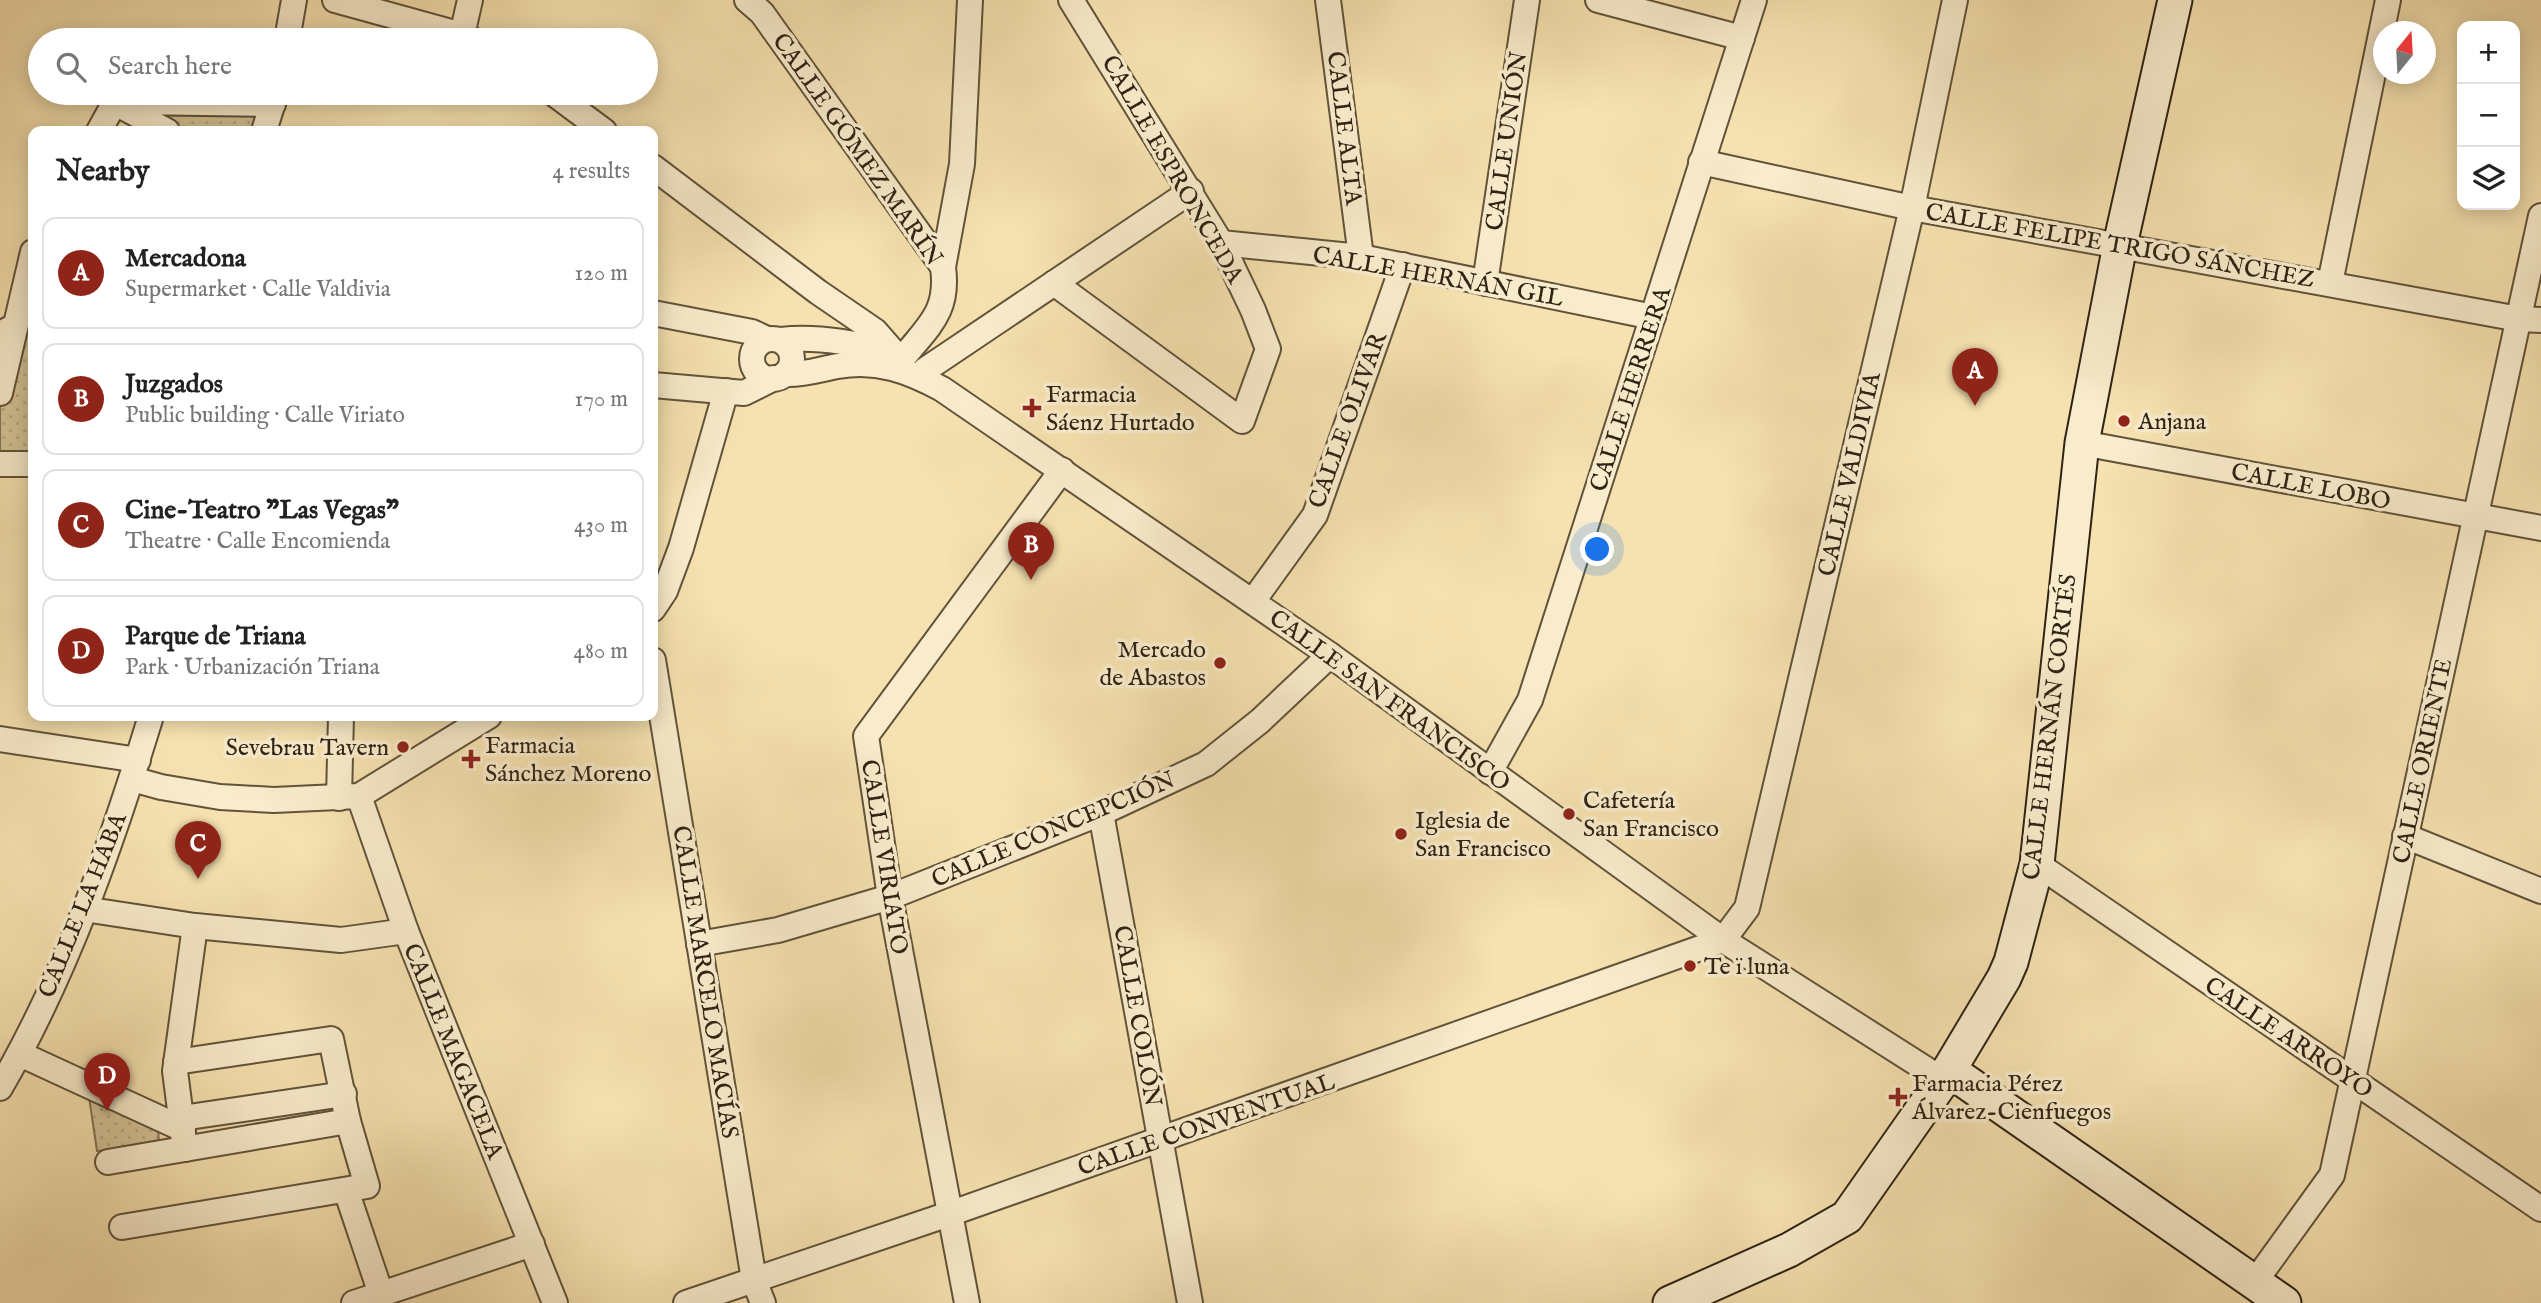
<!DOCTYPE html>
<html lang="en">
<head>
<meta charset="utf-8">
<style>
  body { margin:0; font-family:"IM FELL English",serif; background:#f2f2f2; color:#222 }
  .controls { position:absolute; right:21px; top:21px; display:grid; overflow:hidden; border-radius:14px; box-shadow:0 4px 18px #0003 }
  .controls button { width:63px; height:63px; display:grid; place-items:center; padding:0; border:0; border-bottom:2px solid #e0e0e0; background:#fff; color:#222; font:35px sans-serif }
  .compass { position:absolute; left:2373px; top:21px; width:63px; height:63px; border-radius:50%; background:#fff; box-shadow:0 4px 18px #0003; rotate:18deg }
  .you { position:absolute; left:1598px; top:550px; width:24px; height:24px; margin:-18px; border:5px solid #fff; border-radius:50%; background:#1a73e8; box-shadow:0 0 0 10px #1a73e833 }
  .badge { display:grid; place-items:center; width:46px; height:46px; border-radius:50%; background:#8f2418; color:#fff; font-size:23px; font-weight:700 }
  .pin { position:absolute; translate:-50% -58px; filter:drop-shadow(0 2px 4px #0008) }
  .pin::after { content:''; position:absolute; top:37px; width:24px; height:21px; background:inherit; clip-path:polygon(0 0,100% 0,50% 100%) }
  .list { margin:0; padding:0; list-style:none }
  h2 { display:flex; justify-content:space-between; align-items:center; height:91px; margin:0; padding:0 28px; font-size:30px }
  h2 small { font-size:23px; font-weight:400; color:#767676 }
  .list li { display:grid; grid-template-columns:46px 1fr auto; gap:21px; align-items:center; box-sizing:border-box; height:112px; margin:0 14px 14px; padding:0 14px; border:2px solid #e0e0e0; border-radius:14px }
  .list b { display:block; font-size:26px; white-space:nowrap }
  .list p { margin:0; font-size:23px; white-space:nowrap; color:#767676 }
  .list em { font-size:23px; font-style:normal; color:#767676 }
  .icon { flex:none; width:38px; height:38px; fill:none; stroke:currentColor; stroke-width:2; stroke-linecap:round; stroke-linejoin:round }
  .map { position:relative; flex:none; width:2541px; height:1303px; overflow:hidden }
  .search { position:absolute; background:#fff; box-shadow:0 4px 18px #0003; left:28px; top:28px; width:630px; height:77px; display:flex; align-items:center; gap:18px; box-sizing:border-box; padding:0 24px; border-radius:38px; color:#767676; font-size:26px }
  .panel { position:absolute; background:#fff; box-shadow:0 4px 18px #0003; left:28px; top:126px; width:630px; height:595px; border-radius:14px }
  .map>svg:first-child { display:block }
  .green { fill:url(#green-dots); stroke:#827254; stroke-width:2 }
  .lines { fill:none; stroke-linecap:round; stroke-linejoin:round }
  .lane-casing { stroke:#61533b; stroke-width:16 }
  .street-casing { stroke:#61533b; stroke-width:28 }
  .secondary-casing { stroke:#2f2314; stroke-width:37 }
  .lane { stroke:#f9eccc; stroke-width:12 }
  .street { stroke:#f9eccc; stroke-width:24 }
  .secondary { stroke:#f9eccc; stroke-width:33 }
  .poi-dot { fill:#8f2418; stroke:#f9eccc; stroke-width:2.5 }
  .labels { text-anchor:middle; stroke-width:7; stroke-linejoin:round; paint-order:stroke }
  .street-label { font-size:24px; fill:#2f2314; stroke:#f9eccc }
  .poi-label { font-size:24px; fill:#2f2314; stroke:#f9eccc; text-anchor:start }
</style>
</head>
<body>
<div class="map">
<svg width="2541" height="1303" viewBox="0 0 2541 1303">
  <defs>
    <pattern id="green-dots" width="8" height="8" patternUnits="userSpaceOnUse" patternTransform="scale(1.75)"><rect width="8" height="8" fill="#d4c295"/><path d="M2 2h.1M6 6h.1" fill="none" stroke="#b6a680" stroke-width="1.8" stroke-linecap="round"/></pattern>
  </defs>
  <rect width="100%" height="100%" fill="#f6e2b0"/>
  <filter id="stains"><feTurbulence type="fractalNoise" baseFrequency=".00286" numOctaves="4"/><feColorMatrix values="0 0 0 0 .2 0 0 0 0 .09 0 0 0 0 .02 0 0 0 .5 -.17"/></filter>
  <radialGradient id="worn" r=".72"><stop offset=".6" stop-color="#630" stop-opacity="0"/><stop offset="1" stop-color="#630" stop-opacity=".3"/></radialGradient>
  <g class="green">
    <polygon points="276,93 264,131 167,131 131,102"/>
    <polygon points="33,252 33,464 0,464 0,393"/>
    <polygon points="89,1097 158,1125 159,1145 97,1151"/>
  </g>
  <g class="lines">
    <defs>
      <polyline id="lane" points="0,334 4,325 14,320"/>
      <g id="street">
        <polyline points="335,0 462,35 473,40"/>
        <path d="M747 0 762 13 943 267C949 312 929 325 903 358"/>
        <polyline points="1328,0 1361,257"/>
        <polyline points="1598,0 1742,38"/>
        <polyline points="462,35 470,0"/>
        <polyline points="287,40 294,0"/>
        <polyline points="553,93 604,131"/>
        <polyline points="131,102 273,104"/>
        <polyline points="99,131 110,111 119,105 167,131"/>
        <polyline points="264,131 276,93"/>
        <polyline points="1701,162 1912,208 2519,319 2541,320"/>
        <polyline points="653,167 818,292 875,331 896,355"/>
        <polyline points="1221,243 1361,257 1653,317"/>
        <polyline points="943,267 962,164 970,0"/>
        <polyline points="1054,283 1242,421 1268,349 1253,310 1221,243 1071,0"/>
        <polyline points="1485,283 1527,0"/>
        <polyline points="2330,283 2388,0"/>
        <polyline points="653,313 752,332 767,339"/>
        <circle cx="772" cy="359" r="20"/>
        <path d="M781 340C816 336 865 343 897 356"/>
        <polyline points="925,370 1191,191"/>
        <path d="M785 374C805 375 820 369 838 366 877 359 909 371 942 389L1330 655 1723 940 1943 1080"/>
        <polyline points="653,385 744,393 774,378"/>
        <polyline points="0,393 33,252"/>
        <polyline points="2082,443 2541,528"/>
        <polyline points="0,464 33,464"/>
        <polyline points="1253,601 1315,515 1403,265"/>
        <polyline points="653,609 665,591 681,548 726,391"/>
        <polyline points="653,660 754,1280 763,1303"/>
        <polyline points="0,739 138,760"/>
        <polyline points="1490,772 1530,700 1754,0"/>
        <polyline points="132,779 161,787 220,797 274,800 359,796 489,716"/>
        <polyline points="359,796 406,931 555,1303"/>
        <polyline points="339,798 341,716"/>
        <polyline points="1101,813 1190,1303"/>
        <polyline points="2405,836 2541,891"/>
        <polyline points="2037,864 2541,1209"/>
        <polyline points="84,909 195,926 341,940 406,931"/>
        <polyline points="699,944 778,930 890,897 1101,813 1206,764 1260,721 1330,655"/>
        <polyline points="20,1054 183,1129"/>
        <path d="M0 1088C67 973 112 843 151 716"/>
        <polyline points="182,1118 344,1094"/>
        <polyline points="185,1149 175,1071 195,926"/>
        <polyline points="108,1162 348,1121"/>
        <polyline points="346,1190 381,1294"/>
        <polyline points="122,1227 367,1186 348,1121 331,1039 176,1062"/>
        <polyline points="2254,1283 2332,1175 2541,216"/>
        <polyline points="354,1303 532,1244"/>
        <polyline points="686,1303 949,1214 1723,940 1747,908 1912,208 1955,0"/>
        <polyline points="967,1303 890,897 866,736 1062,470"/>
      </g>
      <g id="secondary">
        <polyline points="1949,1070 2284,1303"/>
        <polyline points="1670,1303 1789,1250 1847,1217 1943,1080 2004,978 2011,962 2037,864 2082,443 2120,245 2175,0"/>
      </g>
    </defs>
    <use href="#lane" class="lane-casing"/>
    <use href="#street" class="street-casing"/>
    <use href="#secondary" class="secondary-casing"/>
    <use href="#lane" class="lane"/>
    <use href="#street" class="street"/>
    <use href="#secondary" class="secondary"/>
  </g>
  <g class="poi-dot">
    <path d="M1028.5 397.5h7v7h7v7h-7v7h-7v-7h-7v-7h7z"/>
    <circle cx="2124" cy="421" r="7"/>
    <circle cx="1220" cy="663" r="7"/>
    <circle cx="403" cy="747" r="7"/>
    <path d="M467.5 748.5h7v7h7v7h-7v7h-7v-7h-7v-7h7z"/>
    <circle cx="1569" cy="814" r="7"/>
    <circle cx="1401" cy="834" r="7"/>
    <circle cx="1690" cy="966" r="7"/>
    <path d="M1894.5 1086.5h7v7h7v7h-7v7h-7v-7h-7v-7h7z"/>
  </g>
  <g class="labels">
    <g class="street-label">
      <text transform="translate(1345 128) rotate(83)" y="8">CALLE ALTA</text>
      <text transform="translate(1506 141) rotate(-82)" y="8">CALLE UNIÓN</text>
      <text transform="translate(858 149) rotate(55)" y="8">CALLE GÓMEZ MARÍN</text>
      <text transform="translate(1173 169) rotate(60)" y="8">CALLE ESPRONCEDA</text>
      <text transform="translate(2120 245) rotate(10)" y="8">CALLE FELIPE TRIGO SÁNCHEZ</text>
      <text transform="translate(1438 276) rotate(10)" y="8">CALLE HERNÁN GIL</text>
      <text transform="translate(1630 389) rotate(-72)" y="8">CALLE HERRERA</text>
      <text transform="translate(1347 420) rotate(-70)" y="8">CALLE OLIVAR</text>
      <text transform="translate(1849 474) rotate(-77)" y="8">CALLE VALDIVIA</text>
      <text transform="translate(2311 486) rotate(11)" y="8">CALLE LOBO</text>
      <text transform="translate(1390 700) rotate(36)" y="8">CALLE SAN FRANCISCO</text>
      <text transform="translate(2049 727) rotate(-83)" y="8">CALLE HERNÁN CORTÉS</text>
      <text transform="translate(2422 761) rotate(-78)" y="8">CALLE ORIENTE</text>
      <text transform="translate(1053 829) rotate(-23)" y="8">CALLE CONCEPCIÓN</text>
      <text transform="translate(885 857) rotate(81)" y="8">CALLE VIRIATO</text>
      <text transform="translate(82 905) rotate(-68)" y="8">CALLE LA HABA</text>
      <text transform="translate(706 982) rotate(81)" y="8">CALLE MARCELO MACÍAS</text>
      <text transform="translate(1138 1016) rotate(80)" y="8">CALLE COLÓN</text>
      <text transform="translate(2289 1037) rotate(34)" y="8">CALLE ARROYO</text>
      <text transform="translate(454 1051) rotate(68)" y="8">CALLE MAGACELA</text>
      <text transform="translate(1206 1124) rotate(-19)" y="8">CALLE CONVENTUAL</text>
    </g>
    <g class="poi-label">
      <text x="1046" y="402">Farmacia<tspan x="1046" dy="28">Sáenz Hurtado</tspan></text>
      <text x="2138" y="429">Anjana</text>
      <text x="1206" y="657" text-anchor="end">Mercado<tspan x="1206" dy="28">de Abastos</tspan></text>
      <text x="485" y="753">Farmacia<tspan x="485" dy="28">Sánchez Moreno</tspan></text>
      <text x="389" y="755" text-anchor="end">Sevebrau Tavern</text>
      <text x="1583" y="808">Cafetería<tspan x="1583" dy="28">San Francisco</tspan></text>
      <text x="1415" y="828">Iglesia de<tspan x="1415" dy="28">San Francisco</tspan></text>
      <text x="1704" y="974">Te ï luna</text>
      <text x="1912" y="1091">Farmacia Pérez<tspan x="1912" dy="28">Álvarez-Cienfuegos</tspan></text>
    </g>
  </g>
  <rect width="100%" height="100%" filter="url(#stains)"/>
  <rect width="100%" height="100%" fill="url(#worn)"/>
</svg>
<div class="controls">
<button>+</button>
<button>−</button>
<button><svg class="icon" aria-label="layers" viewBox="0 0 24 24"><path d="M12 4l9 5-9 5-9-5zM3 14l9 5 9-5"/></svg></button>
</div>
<svg class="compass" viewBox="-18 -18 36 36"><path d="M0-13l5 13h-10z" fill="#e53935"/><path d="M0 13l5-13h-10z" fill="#767676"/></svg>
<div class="you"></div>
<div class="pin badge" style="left:1975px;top:406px">A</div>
<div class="pin badge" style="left:1031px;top:580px">B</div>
<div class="pin badge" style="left:198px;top:879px">C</div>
<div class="pin badge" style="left:107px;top:1111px">D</div>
<div class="search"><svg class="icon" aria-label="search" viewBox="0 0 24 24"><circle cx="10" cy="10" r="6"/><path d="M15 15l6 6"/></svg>Search here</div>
<section class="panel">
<h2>Nearby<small>4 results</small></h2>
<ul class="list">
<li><span class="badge">A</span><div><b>Mercadona</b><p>Supermarket · Calle Valdivia</p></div><em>120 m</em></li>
<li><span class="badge">B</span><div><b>Juzgados</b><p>Public building · Calle Viriato</p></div><em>170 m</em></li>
<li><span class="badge">C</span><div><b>Cine-Teatro &quot;Las Vegas&quot;</b><p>Theatre · Calle Encomienda</p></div><em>430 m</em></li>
<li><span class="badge">D</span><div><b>Parque de Triana</b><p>Park · Urbanización Triana</p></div><em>480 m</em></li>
</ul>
</section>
</div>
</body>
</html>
